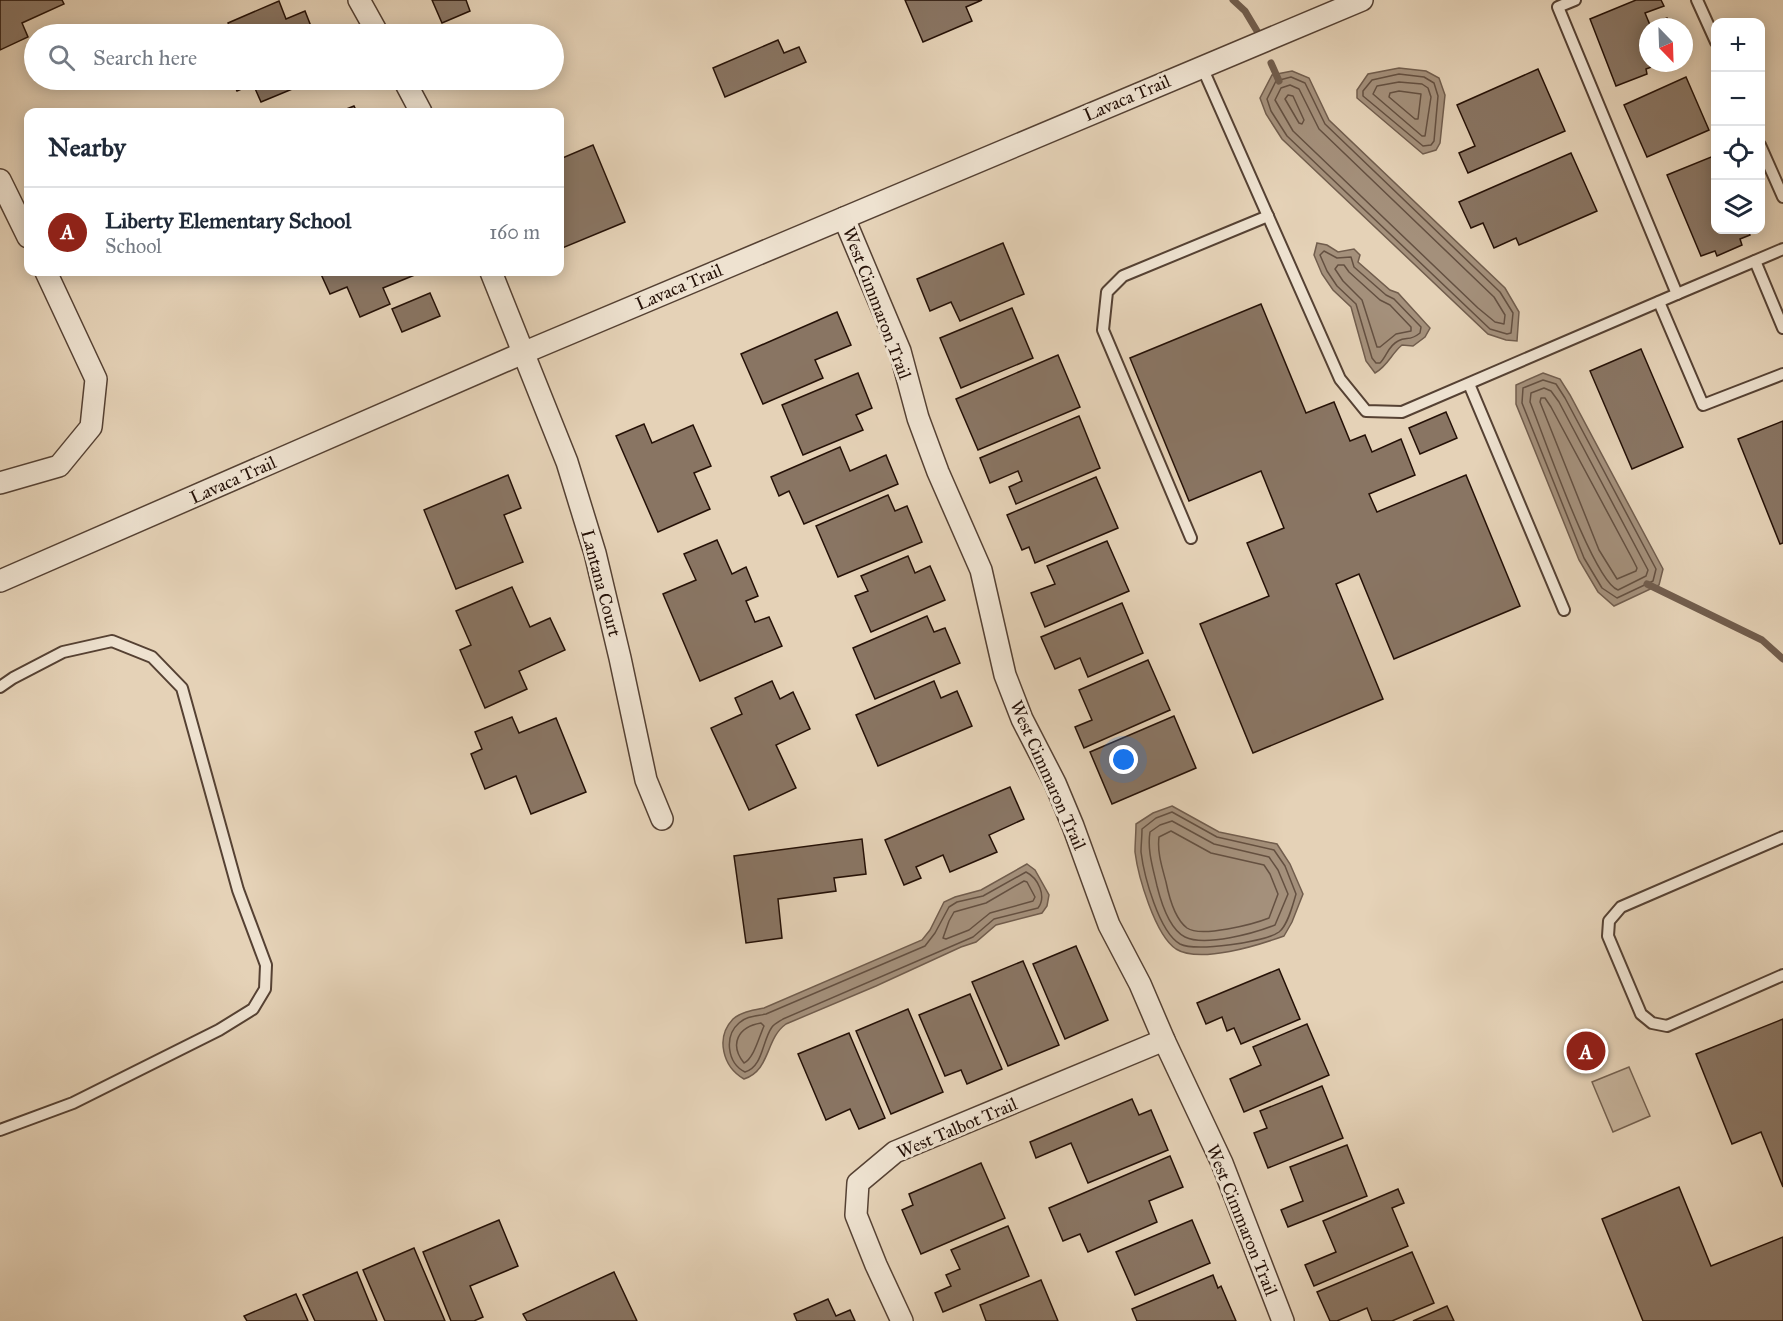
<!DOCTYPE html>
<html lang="en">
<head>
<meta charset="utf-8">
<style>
  body { margin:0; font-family:"IM FELL Great Primer",serif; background:#f6f6f7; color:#1f2937 }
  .controls { position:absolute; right:18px; top:18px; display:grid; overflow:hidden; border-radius:12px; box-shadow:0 3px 15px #0003 }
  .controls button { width:54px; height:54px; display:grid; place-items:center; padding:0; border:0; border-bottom:2px solid #e0e1e3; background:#fff; color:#1f2937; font:30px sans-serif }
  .compass { position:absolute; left:1639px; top:18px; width:54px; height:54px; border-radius:50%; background:#fff; box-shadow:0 3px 15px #0003; rotate:157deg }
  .you { position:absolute; left:1124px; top:760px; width:21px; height:21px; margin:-15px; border:4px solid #fff; border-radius:50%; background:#1a73e8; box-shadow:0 0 0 9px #1a73e833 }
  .badge { display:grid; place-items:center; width:39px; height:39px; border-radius:50%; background:#8f2418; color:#fff; font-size:20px; font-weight:700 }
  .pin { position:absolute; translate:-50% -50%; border:3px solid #fff; box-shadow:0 2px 6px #0006 }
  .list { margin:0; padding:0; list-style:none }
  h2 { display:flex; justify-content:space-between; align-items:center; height:78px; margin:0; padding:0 24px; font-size:26px }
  h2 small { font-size:20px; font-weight:400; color:#747a83 }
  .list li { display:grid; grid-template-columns:39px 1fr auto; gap:18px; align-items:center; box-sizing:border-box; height:90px; padding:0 24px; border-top:2px solid #e0e1e3 }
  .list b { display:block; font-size:22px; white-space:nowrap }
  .list p { margin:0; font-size:20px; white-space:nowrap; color:#747a83 }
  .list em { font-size:20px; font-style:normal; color:#747a83 }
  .icon { flex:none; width:33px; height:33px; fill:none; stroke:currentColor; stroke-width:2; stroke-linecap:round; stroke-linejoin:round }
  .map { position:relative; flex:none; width:1783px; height:1321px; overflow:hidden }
  .search { position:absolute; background:#fff; box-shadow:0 3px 15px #0003; left:24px; top:24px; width:540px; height:66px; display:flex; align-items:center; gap:15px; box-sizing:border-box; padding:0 21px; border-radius:33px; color:#747a83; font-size:22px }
  .panel { position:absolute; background:#fff; box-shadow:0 3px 15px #0003; left:24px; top:108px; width:540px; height:168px; border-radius:12px }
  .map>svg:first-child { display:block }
  .green { fill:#c4b199; stroke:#746150; stroke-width:1.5 }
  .water { fill:#a4907b; stroke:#715d4d; stroke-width:1.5 }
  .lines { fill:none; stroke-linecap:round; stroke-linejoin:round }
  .shore { stroke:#645041; stroke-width:1.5 }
  .stream { stroke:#715d4d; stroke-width:7 }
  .building { fill:#897563; stroke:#251107; stroke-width:1.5 }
  .lane-casing { stroke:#554133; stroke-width:14 }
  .street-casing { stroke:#554133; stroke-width:24 }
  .lane { stroke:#eee2d0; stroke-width:10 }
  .street { stroke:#eee2d0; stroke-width:21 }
  .labels { text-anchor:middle; stroke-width:6; stroke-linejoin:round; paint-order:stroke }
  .street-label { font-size:18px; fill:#251107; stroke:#eee2d0 }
</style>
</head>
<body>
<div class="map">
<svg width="1783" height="1321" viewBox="0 0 1783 1321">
  <rect width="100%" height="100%" fill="#e5d2b7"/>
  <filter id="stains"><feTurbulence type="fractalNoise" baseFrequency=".00333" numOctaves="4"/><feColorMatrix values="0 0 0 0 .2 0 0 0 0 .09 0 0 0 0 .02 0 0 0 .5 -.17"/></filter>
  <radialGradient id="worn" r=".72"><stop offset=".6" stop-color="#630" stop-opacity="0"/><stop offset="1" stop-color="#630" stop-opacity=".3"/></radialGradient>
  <polygon class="green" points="1629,1067 1650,1116 1613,1132 1592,1082"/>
  <g class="water">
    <polygon points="1399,68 1426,71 1439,78 1445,95 1440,143 1436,150 1423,154 1357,98 1357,90 1368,74"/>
    <polygon points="1292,71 1309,78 1329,120 1505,288 1519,312 1517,341 1506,340 1488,334 1282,139 1266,114 1260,98 1272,75"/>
    <path d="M1317 243 1327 245 1338 252 1354 249 1360 255 1358 262 1390 290 1398 293 1430 328 1425 337 1413 346 1402 345C1391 354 1388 366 1375 373L1366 361 1351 307 1333 290 1322 274 1314 255Z"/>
    <polygon points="1543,373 1560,379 1570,395 1663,569 1659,585 1614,606 1598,592 1579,560 1516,404 1516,385"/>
    <path d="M1172 806 1219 832 1277 844 1290 864 1303 894 1292 922 1284 936C1259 945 1200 964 1176 949 1155 935 1138 876 1135 852 1135 843 1136 833 1136 824L1153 813Z"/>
    <path d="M1027 864 1035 870 1049 895 1047 906 1042 913 996 925 976 942 961 947 876 986 786 1024C765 1039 771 1070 744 1079 723 1067 715 1038 733 1019 741 1012 754 1010 764 1008L922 940 930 930 944 902 955 897 981 890Z"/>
  </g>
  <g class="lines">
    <g class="shore">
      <polygon points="1399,74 1424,77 1434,83 1438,96 1434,141 1431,145 1423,146 1363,96 1363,91 1372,80"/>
      <polygon points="1291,77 1305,83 1325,124 1500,292 1513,313 1511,333 1507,334 1490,329 1287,136 1271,111 1267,99 1276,81"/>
      <polygon points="1399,82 1422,84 1428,88 1431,97 1425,136 1422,136 1373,94 1377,86"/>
      <polygon points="1290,85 1299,89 1319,129 1494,297 1505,315 1504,324 1495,322 1478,308 1293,131 1275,100 1281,88"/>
      <polygon points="1399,91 1421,94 1418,119 1415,119 1389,97 1390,93"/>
      <polygon points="1288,95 1293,96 1304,120 1302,124 1299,123 1285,99"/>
      <path d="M1324 251 1337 258 1351 257 1354 267 1386 295 1394 299 1421 327 1420 333C1409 342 1407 336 1398 341 1388 346 1387 356 1380 363H1376L1372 358 1356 304 1337 286 1327 271 1320 255Z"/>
      <polygon points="1338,265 1344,265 1349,272 1380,300 1390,305 1411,327 1411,331 1396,334 1380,347 1377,347 1362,300 1343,281 1335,269"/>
      <polygon points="1543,380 1556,384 1565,398 1656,569 1653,581 1617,598 1602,588 1584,558 1522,403 1523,388"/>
      <path d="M1544 388 1551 391 1559 402 1648 570 1646 576 1618 590C1593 581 1543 433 1530 402L1531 393Z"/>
      <polygon points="1541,398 1545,398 1551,407 1633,560 1637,568 1636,571 1617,579 1599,550 1540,402"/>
      <path d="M1172 812 1217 837 1274 850 1285 866 1296 894C1293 904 1288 925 1279 932 1265 942 1196 952 1180 944 1159 932 1144 876 1141 852 1141 845 1142 837 1142 829L1156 818Z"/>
      <path d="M1172 821 1214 844 1269 857 1278 870 1288 894 1275 925C1255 933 1205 947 1185 937 1169 929 1161 902 1157 886 1153 868 1147 850 1150 832L1160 825Z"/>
      <path d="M1171 831 1211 853 1264 865 1270 874 1278 894 1269 918C1254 924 1201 938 1187 928 1175 919 1169 897 1166 882 1162 867 1157 852 1159 837Z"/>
      <path d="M1026 872C1038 878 1047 896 1038 908L994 919 973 937 783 1019C780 1021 774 1024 772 1027 762 1041 763 1067 745 1072 727 1063 724 1036 739 1023 746 1016 757 1016 766 1014L925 946 935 933 949 907 957 902 983 896Z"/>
      <polygon points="1024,881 1027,882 1035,897 1033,901 990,913 969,930 946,939 943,938 949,921 954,912 986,903"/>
      <path d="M761 1023 764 1026C759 1037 754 1058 744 1063 729 1044 738 1027 761 1023Z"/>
    </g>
    <g class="stream">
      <polyline points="1233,0 1245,11 1257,31"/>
      <polyline points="1271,63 1279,81"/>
      <polyline points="1647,584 1762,640 1783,659"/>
    </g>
  </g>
  <g class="building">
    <polygon points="0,0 62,0 64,4 22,23 28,37 0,50"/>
    <polygon points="432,0 466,0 470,11 442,23"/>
    <polygon points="905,0 982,0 966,7 972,21 923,42"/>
    <polygon points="1636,0 1661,0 1664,6 1645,13 1650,25 1667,18 1671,27 1648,27 1648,63 1662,63 1646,69 1647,74 1616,86 1590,19"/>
    <polygon points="279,1 286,19 305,11 314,34 232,34 228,23"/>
    <polygon points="778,40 784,53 799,47 806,62 725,97 713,68"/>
    <polygon points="1538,69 1565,131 1468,173 1459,153 1475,146 1457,105"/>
    <polygon points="1686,77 1709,130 1647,157 1624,105"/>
    <polygon points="232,80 314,80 261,102 253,84 237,91"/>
    <polygon points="354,106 357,112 339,112"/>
    <polygon points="593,145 625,222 560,249 560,159"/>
    <polygon points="1571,153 1597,211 1519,245 1516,238 1494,248 1483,223 1471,228 1459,202"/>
    <polygon points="1716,155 1716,230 1748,230 1750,235 1740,239 1742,245 1717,256 1715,251 1701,256 1667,175"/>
    <polygon points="1003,243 1024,294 960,321 951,302 930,311 917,279"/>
    <polygon points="320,272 422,272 383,288 390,304 360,317 347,287 330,294"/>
    <polygon points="430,293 440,316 402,332 392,309"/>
    <polygon points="1261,304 1306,413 1334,402 1350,441 1365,435 1372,452 1401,439 1415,475 1369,494 1377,512 1466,475 1520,606 1394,659 1359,574 1336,584 1383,699 1253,753 1200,624 1269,596 1247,543 1284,528 1261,471 1189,501 1130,358"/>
    <polygon points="1012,308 1033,358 961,388 940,338"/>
    <polygon points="837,312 851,345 815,360 823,378 763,404 741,354"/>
    <polygon points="1641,349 1683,447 1632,469 1590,371"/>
    <polygon points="1058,355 1080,407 978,450 956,399"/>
    <polygon points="858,373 872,408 856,415 863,430 803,455 782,405"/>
    <polygon points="1446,412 1457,438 1420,454 1409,428"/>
    <polygon points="1079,416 1100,468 1016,504 1009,487 1022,481 1018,471 990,483 980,458"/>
    <polygon points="1783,421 1783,543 1780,544 1738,439"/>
    <polygon points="644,424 652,443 693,425 711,466 694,473 710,509 658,532 616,436"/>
    <polygon points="840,447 850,471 886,455 898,484 804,524 789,491 779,496 771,477"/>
    <polygon points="508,475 521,508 504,515 523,562 456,589 424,510"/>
    <polygon points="1096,477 1118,528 1035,563 1029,547 1022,550 1007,515"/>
    <polygon points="888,495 895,511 907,506 922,542 838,577 816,526"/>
    <polygon points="717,540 732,574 746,567 758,596 746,601 755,622 769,617 782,646 700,681 663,594 696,580 684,554"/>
    <polygon points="1107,541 1129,591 1045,627 1031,593 1055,584 1047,566"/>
    <polygon points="908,556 915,573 930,566 945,600 871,632 855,596 868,591 861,576"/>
    <polygon points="512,587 530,627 550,618 565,650 519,671 527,689 485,708 460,650 471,645 456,611"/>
    <polygon points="1122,603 1143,653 1088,677 1080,658 1055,669 1041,637"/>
    <polygon points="927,616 934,632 945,628 960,663 875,699 853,648"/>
    <polygon points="1148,660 1170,710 1084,748 1075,727 1092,720 1079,690"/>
    <polygon points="772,681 780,699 793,692 810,729 776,745 796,788 749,810 711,728 742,714 735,698"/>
    <polygon points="934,681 941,698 957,691 972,726 878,766 856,715"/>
    <polygon points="1174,716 1196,768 1112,804 1090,752"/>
    <polygon points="512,717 519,733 556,718 586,792 531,814 516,776 485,789 471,754 482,749 475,732"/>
    <polygon points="1010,787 1024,819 989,835 997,852 950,872 943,855 916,867 921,878 904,885 885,840"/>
    <polygon points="862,839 866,874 834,878 836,891 778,899 782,938 746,943 734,856"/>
    <polygon points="1076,946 1108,1020 1065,1039 1033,964"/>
    <polygon points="1023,961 1059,1045 1008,1066 972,982"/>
    <polygon points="1279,969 1300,1019 1241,1044 1234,1028 1227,1031 1222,1017 1206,1024 1197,1003"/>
    <polygon points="970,994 1002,1069 967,1084 961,1070 945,1076 919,1015"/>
    <polygon points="908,1009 943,1092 891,1114 856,1031"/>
    <polygon points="1783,1019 1783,1187 1761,1132 1732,1144 1696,1054"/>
    <polygon points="1307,1024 1329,1075 1244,1112 1230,1079 1261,1065 1253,1047"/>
    <polygon points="849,1033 885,1118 859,1129 850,1109 826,1120 798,1054"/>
    <polygon points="1322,1086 1343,1138 1268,1168 1254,1133 1267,1128 1260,1111"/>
    <polygon points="1132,1099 1139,1115 1151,1110 1168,1150 1088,1183 1071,1143 1036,1158 1030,1142"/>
    <polygon points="1347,1145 1367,1196 1288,1227 1281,1210 1303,1201 1290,1167"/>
    <polygon points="1170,1156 1183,1187 1149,1201 1157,1222 1088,1252 1080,1234 1063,1241 1049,1208"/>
    <polygon points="981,1163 1005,1218 921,1254 902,1210 913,1205 909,1194"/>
    <polygon points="1679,1187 1711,1266 1783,1237 1783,1321 1643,1321 1602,1219"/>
    <polygon points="1398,1189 1404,1203 1392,1208 1408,1246 1314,1286 1305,1265 1336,1252 1323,1221"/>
    <polygon points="499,1220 518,1266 470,1286 483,1317 474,1321 451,1321 423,1252"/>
    <polygon points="1192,1220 1210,1263 1135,1295 1116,1252"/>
    <polygon points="1008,1226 1029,1276 943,1312 935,1293 951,1286 946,1275 960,1269 951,1250"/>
    <polygon points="414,1248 445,1321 385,1321 363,1270"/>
    <polygon points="1412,1252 1434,1303 1392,1321 1372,1321 1367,1308 1337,1321 1330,1321 1317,1292"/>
    <polygon points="357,1272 377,1321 315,1321 303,1295"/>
    <polygon points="614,1272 637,1321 527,1321 523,1314"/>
    <polygon points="1213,1275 1218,1288 1221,1286 1236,1321 1137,1321 1132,1309"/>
    <polygon points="1041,1280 1058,1321 986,1321 980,1305"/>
    <polygon points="296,1294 308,1321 247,1321 244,1316"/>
    <polygon points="828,1299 836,1316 850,1310 855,1321 797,1321 794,1314"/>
    <polygon points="1447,1306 1454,1321 1413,1321"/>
  </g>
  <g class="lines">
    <defs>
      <g id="lane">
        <polyline points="1697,0 1716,42"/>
        <polyline points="1202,67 1340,379 1366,411 1402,412 1677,294 1558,7 1575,0"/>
        <polyline points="1760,145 1783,197"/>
        <polyline points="1755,261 1783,328"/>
        <polyline points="1677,294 1783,249"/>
        <polyline points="1659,302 1703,405 1783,374"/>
        <polyline points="1469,384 1564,610"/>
        <polyline points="1191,538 1103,330 1107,292 1123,276 1268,216"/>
        <polyline points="0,687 13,678 63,652 112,641 152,657 182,688 238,890 266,965 265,989 253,1009 219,1030 73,1103 0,1130"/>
        <polyline points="1783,837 1621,907 1609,921 1608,936 1641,1014 1652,1023 1667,1026 1783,975"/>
      </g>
      <g id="street">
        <polyline points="359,0 378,34"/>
        <polyline points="404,80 421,112"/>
        <polyline points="0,180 28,237"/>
        <polyline points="844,218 900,351 918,418 938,472 981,570 1005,675 1022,719 1055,783 1073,826 1109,925 1140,984 1164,1040 1222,1163 1283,1321"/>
        <polyline points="491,272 567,462 595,553 620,658 646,780 662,819"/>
        <polyline points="0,483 59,466 91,427 96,379 46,272"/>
        <polyline points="0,581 523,353 1362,0"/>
        <polyline points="902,1321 876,1265 856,1215 858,1183 895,1152 1164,1040"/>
      </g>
    </defs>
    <use href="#lane" class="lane-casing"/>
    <use href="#street" class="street-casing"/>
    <use href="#lane" class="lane"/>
    <use href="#street" class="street"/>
  </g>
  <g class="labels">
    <g class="street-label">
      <text transform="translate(1127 98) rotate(-23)" y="6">Lavaca Trail</text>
      <text transform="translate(679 287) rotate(-23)" y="6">Lavaca Trail</text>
      <text transform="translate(877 303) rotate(69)" y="6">West Cimmaron Trail</text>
      <text transform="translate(233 480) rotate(-24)" y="6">Lavaca Trail</text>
      <text transform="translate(601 583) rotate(75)" y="6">Lantana Court</text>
      <text transform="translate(1048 775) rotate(66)" y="6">West Cimmaron Trail</text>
      <text transform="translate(957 1128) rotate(-23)" y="6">West Talbot Trail</text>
      <text transform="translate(1242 1220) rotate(68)" y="6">West Cimmaron Trail</text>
    </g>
  </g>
  <rect width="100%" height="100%" filter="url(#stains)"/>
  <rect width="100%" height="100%" fill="url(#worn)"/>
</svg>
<div class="controls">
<button>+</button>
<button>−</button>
<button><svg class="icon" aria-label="locate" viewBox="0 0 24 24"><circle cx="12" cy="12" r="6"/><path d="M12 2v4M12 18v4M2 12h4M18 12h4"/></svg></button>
<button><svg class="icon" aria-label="layers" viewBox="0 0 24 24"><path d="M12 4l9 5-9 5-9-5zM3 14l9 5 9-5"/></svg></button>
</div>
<svg class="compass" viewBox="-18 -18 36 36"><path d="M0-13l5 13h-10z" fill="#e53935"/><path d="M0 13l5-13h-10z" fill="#747a83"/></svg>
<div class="you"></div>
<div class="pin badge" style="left:1586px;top:1051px">A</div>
<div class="search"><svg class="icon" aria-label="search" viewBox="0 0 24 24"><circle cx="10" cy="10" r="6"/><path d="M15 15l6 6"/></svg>Search here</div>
<section class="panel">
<h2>Nearby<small></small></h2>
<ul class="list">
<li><span class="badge">A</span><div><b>Liberty Elementary School</b><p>School</p></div><em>160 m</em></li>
</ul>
</section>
</div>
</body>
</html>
